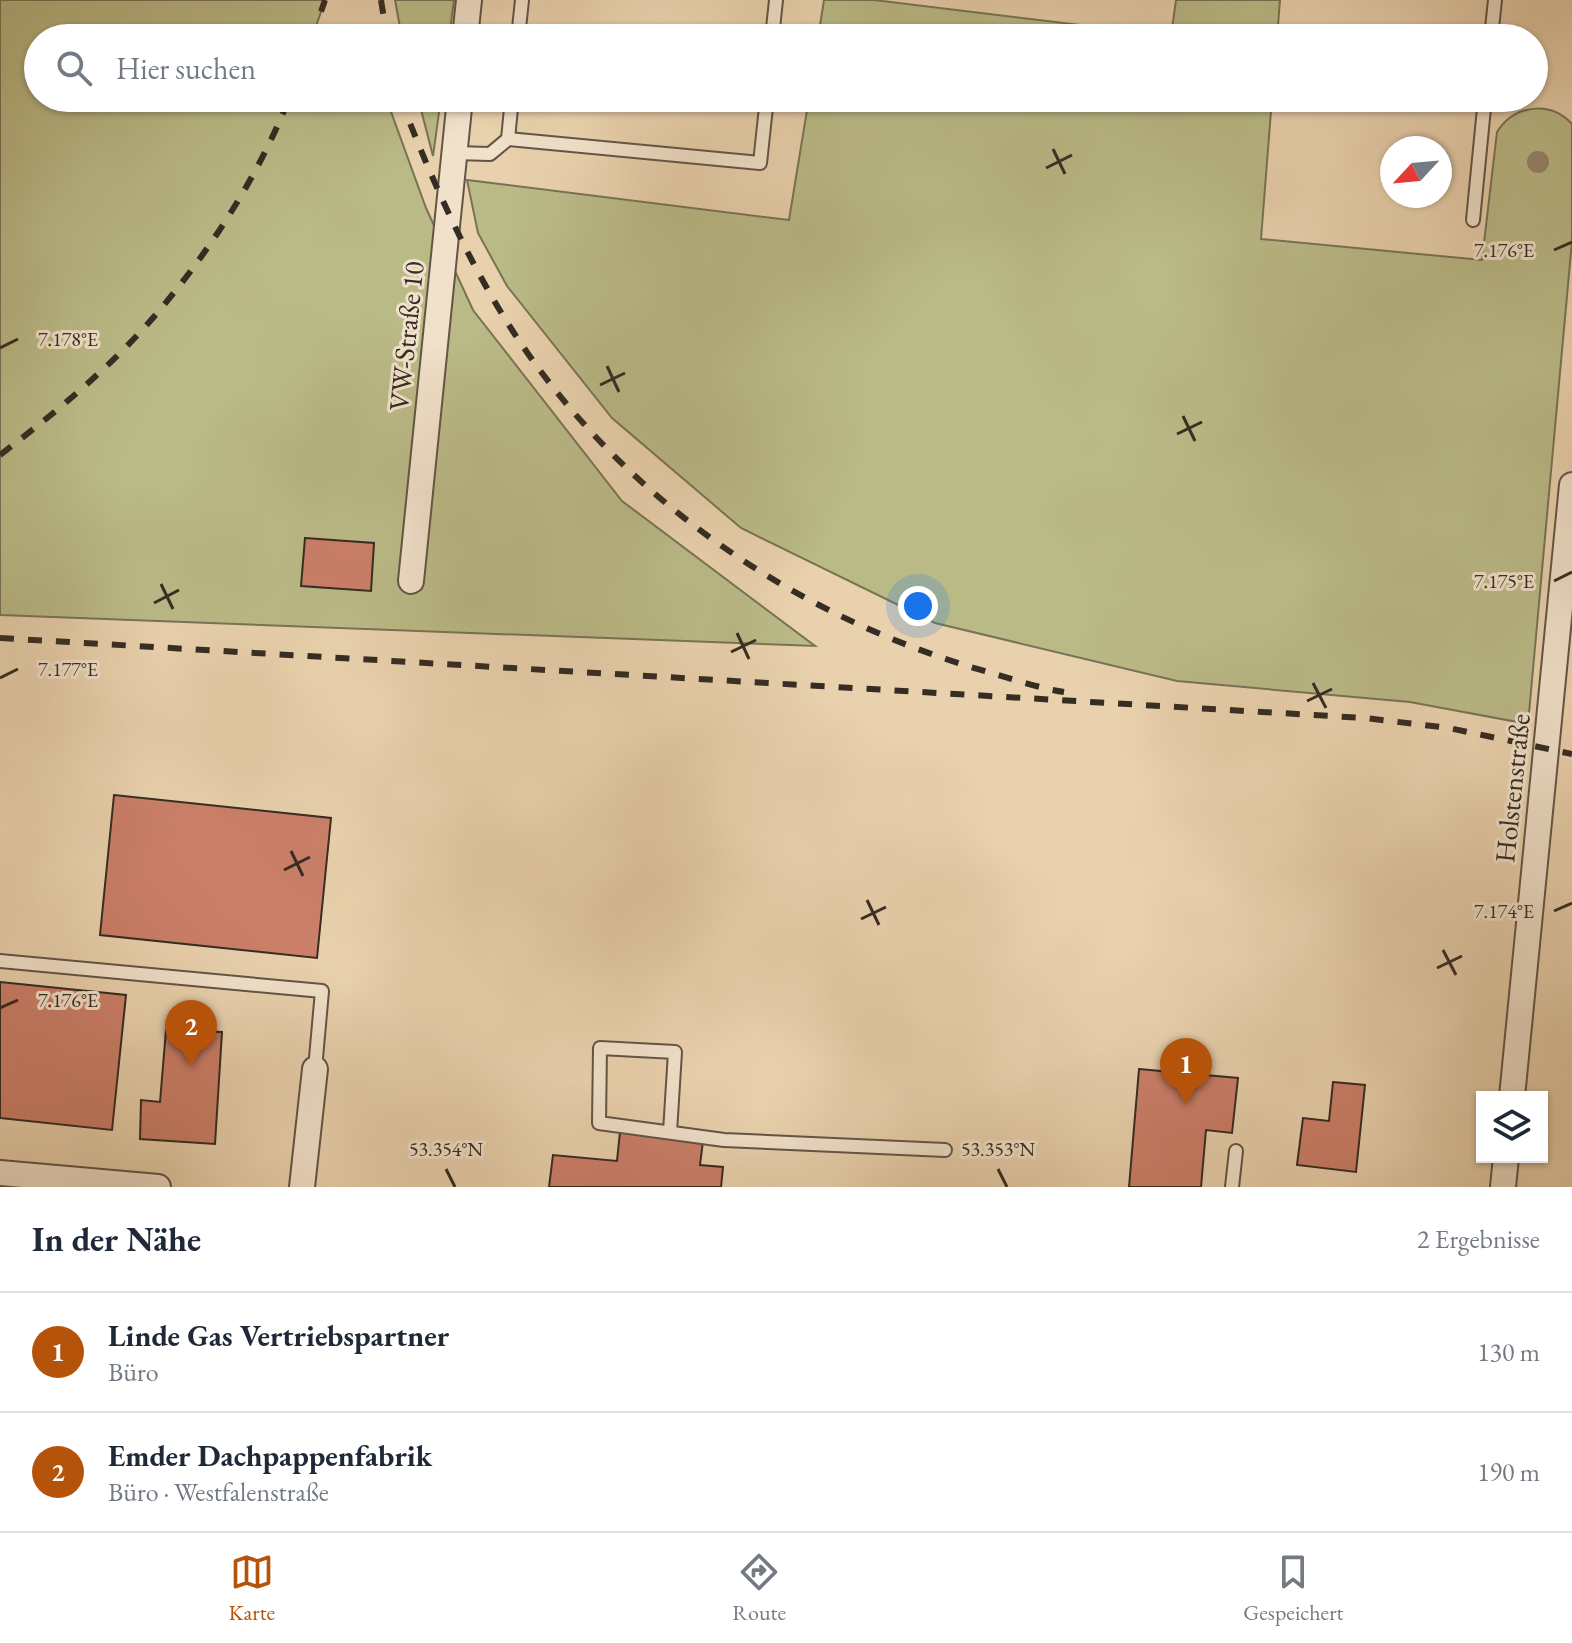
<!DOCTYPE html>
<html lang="de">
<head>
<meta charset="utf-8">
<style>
  body { margin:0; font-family:"EB Garamond",serif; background:#f6f6f7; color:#1f2937 }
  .controls { position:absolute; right:24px; bottom:24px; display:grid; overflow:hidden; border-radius:0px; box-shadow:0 2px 6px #0004 }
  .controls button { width:72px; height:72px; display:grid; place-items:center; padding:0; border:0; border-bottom:2px solid #e0e1e3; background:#fff; color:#1f2937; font:40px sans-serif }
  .compass { position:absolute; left:1380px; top:136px; width:72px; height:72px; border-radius:50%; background:#fff; box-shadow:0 2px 6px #0004; rotate:244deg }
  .you { position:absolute; left:918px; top:606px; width:28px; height:28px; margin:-20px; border:6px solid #fff; border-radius:50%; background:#1a73e8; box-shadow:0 0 0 12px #1a73e833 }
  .badge { display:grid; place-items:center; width:52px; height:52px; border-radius:50%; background:#b45309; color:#fff; font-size:26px; font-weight:700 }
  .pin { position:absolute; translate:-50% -66px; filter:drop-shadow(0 2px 4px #0008) }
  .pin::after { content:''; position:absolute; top:42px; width:28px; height:24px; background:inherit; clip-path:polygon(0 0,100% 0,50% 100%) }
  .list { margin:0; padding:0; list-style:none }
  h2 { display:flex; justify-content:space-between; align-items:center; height:104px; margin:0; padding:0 32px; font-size:34px }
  h2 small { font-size:26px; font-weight:400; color:#747a83 }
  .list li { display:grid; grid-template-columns:52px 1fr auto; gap:24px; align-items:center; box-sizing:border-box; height:120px; padding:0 32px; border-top:2px solid #e0e1e3 }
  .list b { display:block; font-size:30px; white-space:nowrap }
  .list p { margin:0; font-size:26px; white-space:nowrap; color:#747a83 }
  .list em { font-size:26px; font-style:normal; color:#747a83 }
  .icon { flex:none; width:44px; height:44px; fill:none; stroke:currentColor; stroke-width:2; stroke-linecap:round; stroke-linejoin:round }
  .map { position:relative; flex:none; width:1572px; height:1187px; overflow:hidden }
  .search { position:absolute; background:#fff; box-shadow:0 2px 6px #0004; left:24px; right:24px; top:24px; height:88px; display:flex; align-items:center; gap:20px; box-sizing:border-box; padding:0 28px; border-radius:44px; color:#747a83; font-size:30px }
  .sheet { height:344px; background:#fff }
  nav { display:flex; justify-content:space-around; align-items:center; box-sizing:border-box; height:112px; border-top:2px solid #e0e1e3; background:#fff; font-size:22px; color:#747a83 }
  nav a { display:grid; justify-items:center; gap:4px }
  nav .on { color:#b45309 }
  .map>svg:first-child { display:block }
  .green { fill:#baba87; stroke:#787355; stroke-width:2 }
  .building { fill:#cb7f69; stroke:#352c23; stroke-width:2 }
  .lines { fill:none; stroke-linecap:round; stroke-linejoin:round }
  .lane-casing { stroke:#625546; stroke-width:16 }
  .street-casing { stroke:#625546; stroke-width:28 }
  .lane { stroke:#f1e1ca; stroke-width:12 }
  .street { stroke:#f1e1ca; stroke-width:24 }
  .rail { stroke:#352c23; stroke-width:6; stroke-dasharray:14 14; stroke-linecap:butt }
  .tree { fill:#95866c }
  .ticks { fill:none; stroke:#352c23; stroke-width:3 }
  .labels { text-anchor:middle; stroke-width:6; stroke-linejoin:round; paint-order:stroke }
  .street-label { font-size:28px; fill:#352c23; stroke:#f1e1ca }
  .ticks-label { font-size:20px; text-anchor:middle; fill:#352c23; stroke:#f1e1ca; stroke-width:6; stroke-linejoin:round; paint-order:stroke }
</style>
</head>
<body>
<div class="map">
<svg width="1572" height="1187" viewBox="0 0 1572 1187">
  <rect width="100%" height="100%" fill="#e9d1ad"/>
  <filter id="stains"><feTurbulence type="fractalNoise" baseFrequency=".0025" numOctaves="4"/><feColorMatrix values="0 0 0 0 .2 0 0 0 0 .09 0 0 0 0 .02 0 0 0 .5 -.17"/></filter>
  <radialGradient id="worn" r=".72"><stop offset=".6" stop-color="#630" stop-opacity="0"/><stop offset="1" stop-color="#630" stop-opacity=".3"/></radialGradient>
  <g class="green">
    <polygon points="0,0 325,0 312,38 38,38 38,98 289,98 287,106 293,98 386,98 426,208 473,310 622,501 815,646 0,615"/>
    <polygon points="395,0 454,0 449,38 402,38"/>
    <polygon points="824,0 874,0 1171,36 1176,0 1280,0 1277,38 818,38"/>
    <polygon points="418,98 441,98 433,156"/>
    <path d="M809 98H1272L1261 239 1482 260 1497 132C1514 105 1550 100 1572 124V241L1528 724 1410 702 1177 681 935 623 741 528 612 418 507 286 478 233 467 180 789 220Z"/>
  </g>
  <g class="building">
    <polygon points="305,538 374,543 371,591 301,586"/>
    <polygon points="114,795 331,818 317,958 100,935"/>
    <polygon points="0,982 126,995 112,1130 0,1118"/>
    <polygon points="166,1030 222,1032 215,1144 140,1139 141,1100 160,1102"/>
    <polygon points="1139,1069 1238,1078 1232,1133 1206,1130 1201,1187 1129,1187"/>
    <polygon points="1333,1082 1365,1085 1356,1172 1297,1165 1303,1118 1329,1121"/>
    <polygon points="620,1132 703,1141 700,1165 723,1167 721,1187 549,1187 553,1155 617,1161"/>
  </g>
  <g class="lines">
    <defs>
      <g id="lane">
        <polyline points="518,38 522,0"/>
        <polyline points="772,38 776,0"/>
        <polyline points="1491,38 1495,0"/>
        <polyline points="508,139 760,163 767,98"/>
        <polyline points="455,153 490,154 508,139 512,98"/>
        <polyline points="1473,220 1485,98"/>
        <polyline points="0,961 322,991 315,1069"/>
        <polyline points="670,1132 675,1052 600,1048 599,1123 724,1140 945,1150"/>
        <polyline points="1232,1187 1236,1151"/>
      </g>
      <g id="street">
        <polyline points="465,38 469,0"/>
        <polyline points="411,581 460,98"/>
        <polyline points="1512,1097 1572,485"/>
        <polyline points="0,1173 158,1187"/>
        <polyline points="302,1187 315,1069"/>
        <polyline points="1503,1187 1506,1157"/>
      </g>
    </defs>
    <use href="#lane" class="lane-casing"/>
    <use href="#street" class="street-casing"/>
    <use href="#lane" class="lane"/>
    <use href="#street" class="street"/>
    <g class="rail">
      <polyline points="381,0 387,38"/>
      <polyline points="312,38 325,0"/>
      <path d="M400 98C435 188 475 279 531 358 641 512 807 621 988 672 1013 679 1038 688 1064 692"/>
      <path d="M0 455C34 429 68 402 99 373 175 305 253 193 289 98"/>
      <polyline points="0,638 1365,718 1449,728 1572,754"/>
    </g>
  </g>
  <circle class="tree" cx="1538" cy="162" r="11"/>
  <path class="ticks" d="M1053 149 1065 174M1046 168 1072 155M1554 250 1572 242M0 348 18 339M607 366 619 392M600 385 625 373M1183 416 1195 441M1177 434 1202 422M1554 581 1572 572M161 584 173 609M154 603 179 590M737 633 749 659M731 652 756 640M0 678 18 669M1313 683 1326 708M1307 701 1332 689M291 851 303 876M284 870 310 857M867 900 879 925M1554 911 1572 903M861 919 886 907M1443 950 1456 975M1437 968 1462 956M0 1008 18 1000M446 1169 455 1187M998 1169 1007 1187"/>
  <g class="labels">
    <g class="street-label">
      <text transform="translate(406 336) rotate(-84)" y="10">VW-Straße 10</text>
      <text transform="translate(1512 788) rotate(-84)" y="10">Holstenstraße</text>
    </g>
  </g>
  <g class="ticks-label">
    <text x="1504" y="257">7.176°E</text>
    <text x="68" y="346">7.178°E</text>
    <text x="1504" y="588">7.175°E</text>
    <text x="68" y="676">7.177°E</text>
    <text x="1504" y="918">7.174°E</text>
    <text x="68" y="1007">7.176°E</text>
    <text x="446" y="1156">53.354°N</text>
    <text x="998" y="1156">53.353°N</text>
  </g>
  <rect width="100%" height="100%" filter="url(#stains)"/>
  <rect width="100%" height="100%" fill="url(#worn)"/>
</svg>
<div class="controls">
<button><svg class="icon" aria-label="layers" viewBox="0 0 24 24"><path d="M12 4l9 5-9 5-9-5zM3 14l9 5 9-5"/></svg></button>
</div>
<svg class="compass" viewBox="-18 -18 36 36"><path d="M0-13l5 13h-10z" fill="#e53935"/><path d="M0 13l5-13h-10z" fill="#747a83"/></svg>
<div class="you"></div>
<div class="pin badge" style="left:1186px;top:1104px">1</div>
<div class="pin badge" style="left:191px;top:1066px">2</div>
<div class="search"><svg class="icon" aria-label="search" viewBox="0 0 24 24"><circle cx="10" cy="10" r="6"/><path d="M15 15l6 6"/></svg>Hier suchen</div>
</div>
<section class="sheet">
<h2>In der Nähe<small>2 Ergebnisse</small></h2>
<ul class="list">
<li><span class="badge">1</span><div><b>Linde Gas Vertriebspartner</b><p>Büro</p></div><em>130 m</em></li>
<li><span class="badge">2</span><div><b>Emder Dachpappenfabrik</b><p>Büro · Westfalenstraße</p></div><em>190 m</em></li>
</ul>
</section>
<nav>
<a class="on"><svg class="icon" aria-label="map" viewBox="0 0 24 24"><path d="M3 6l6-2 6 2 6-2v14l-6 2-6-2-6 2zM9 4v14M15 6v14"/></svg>Karte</a>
<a><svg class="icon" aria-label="directions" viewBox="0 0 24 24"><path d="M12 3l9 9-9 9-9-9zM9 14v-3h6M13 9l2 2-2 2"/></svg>Route</a>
<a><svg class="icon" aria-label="saved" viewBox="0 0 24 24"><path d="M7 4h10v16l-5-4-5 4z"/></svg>Gespeichert</a>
</nav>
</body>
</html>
